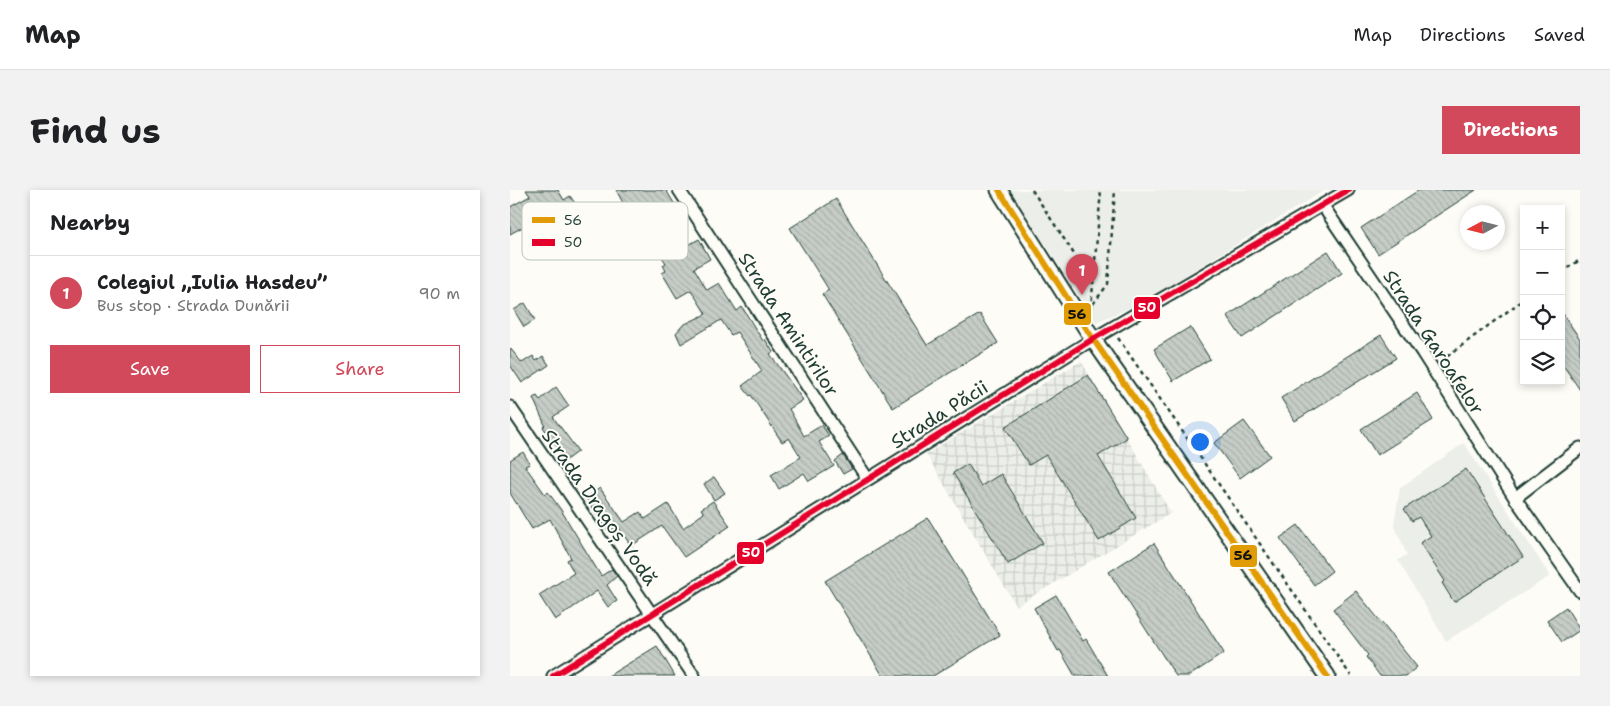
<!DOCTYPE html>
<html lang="en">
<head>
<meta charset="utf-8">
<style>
  body { margin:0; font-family:"Shantell Sans",sans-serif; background:#f2f2f2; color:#202124 }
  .controls { position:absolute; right:15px; top:15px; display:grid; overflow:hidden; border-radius:0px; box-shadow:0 2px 8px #0003 }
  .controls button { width:45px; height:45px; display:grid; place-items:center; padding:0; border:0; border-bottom:1px solid #e0e0e0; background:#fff; color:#202124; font:25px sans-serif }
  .compass { position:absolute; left:950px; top:15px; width:45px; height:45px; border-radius:50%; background:#fff; box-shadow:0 2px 8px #0003; rotate:263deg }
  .you { position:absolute; left:689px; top:251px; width:18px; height:18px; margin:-12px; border:4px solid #fff; border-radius:50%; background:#1a73e8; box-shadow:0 0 0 8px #1a73e833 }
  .badge { display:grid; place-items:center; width:32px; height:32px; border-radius:50%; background:#d1495b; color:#fff; font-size:16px; font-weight:700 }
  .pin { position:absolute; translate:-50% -41px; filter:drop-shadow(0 1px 2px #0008) }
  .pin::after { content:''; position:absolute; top:26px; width:18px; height:15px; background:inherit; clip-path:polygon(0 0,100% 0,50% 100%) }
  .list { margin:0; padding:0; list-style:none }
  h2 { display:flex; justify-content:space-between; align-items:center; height:65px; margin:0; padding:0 20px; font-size:21px }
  h2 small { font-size:16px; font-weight:400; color:#757577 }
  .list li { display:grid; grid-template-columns:32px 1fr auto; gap:15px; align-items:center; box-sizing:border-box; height:75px; padding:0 20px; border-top:1px solid #e0e0e0 }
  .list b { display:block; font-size:19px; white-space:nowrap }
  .list p { margin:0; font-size:16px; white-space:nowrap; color:#757577 }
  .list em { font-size:16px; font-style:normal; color:#757577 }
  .actions { display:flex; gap:10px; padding:15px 20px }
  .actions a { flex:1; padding:11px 0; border:1px solid #d1495b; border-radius:0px; text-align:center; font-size:18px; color:#d1495b }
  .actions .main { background:#d1495b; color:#fff }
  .icon { flex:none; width:28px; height:28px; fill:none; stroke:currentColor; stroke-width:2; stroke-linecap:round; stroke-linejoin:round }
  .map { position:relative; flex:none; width:1070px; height:486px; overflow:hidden; border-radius:0px }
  header { display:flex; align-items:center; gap:30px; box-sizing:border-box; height:70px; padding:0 25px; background:#fff; border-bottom:1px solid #e0e0e0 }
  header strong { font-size:24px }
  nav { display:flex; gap:28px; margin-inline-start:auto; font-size:18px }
  .intro { display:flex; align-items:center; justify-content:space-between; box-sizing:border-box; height:120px; padding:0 30px }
  h1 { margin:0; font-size:35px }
  .button { padding:12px 22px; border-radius:0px; background:#d1495b; color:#fff; font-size:18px; font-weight:700 }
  main { display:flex; gap:30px; padding:0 30px }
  aside { flex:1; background:#fff; border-radius:0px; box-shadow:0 2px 8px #0003 }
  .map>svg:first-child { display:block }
  .built { fill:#eceee9 }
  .industrial { fill:url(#industrial-grid) }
  .building { fill:url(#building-back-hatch); stroke:#1f3d34 }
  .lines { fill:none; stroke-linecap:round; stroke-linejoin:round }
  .minor-casing { stroke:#1f3d34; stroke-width:15 }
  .secondary-casing { stroke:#1f3d34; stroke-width:19 }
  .path { stroke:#1f3d34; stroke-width:2.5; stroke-dasharray:4 4; stroke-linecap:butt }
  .minor { stroke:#fdfcf7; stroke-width:11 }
  .secondary { stroke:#fdfcf7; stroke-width:15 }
  .bus-1-casing { stroke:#fdfcf7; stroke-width:10 }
  .bus-2-casing { stroke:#fdfcf7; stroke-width:10 }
  .bus-1 { stroke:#e19c05; stroke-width:6 }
  .bus-2 { stroke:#e4002b; stroke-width:6 }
  .labels { text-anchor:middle; stroke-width:4; stroke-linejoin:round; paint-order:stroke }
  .street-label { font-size:19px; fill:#1f3d34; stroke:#fdfcf7 }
  .key { fill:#fdfcf7; stroke:#bac3bc; stroke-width:1 }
  .key-label { font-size:14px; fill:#1f3d34 }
  .line-badge { stroke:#fdfcf7; stroke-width:2 }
  .badge-label { font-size:14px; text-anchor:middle; font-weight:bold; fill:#fff }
  .pale-badge-label { font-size:14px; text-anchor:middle; font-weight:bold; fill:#111 }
</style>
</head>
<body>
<header>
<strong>Map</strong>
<nav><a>Map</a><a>Directions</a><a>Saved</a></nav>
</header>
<div class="intro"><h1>Find us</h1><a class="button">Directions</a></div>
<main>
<aside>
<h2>Nearby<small></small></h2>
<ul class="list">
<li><span class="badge">1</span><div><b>Colegiul „Iulia Hasdeu”</b><p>Bus stop · Strada Dunării</p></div><em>90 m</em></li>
</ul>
<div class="actions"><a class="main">Save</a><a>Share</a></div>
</aside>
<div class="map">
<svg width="1070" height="486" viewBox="0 0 1070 486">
  <defs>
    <pattern id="industrial-grid" width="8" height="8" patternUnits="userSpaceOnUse" patternTransform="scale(1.25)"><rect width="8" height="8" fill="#eceee9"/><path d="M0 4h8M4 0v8" fill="none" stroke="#cacdc8"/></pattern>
    <pattern id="building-back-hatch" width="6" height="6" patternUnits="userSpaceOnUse" patternTransform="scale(1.25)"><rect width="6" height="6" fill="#c6cdc7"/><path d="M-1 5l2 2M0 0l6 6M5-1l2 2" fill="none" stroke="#aab1ac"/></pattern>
  </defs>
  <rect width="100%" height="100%" fill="#fdfcf7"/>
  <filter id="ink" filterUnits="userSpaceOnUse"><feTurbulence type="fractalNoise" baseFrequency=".02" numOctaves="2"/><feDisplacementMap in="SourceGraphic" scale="10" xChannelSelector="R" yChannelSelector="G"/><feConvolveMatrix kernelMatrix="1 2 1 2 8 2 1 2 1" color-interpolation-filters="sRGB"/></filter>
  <g filter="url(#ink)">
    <g class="built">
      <polygon points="500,0 815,0 627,115 586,132"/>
      <polygon points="954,253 1040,386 936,451 888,370 897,365 884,334 890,298"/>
    </g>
    <polygon class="industrial" points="571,171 661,323 506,416 416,264"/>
    <g class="building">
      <polygon points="16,0 48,0 54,10 60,6 69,19 43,36 38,27 35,29 33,26 0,44 0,17 20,6"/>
      <polygon points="106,0 156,0 175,31 153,45 164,63 189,49 200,69 184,78 197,100 209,93 227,121 232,117 253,151 255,149 263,162 260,164 293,210 279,219 294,246 312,235 319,246 309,252 324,276 299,291 294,283 269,299 261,285 291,267 279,248 272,252 241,205 240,206 232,196 252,181 227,142 221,145 211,130 171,154 166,143 173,135 196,124 181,100 167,108 152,83 156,81 153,75 156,73 129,32 116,38 110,27 118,22"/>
      <polygon points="909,0 966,0 868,64 851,38"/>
      <polygon points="326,9 417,155 470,124 488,153 383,218 312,104 319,100 280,38"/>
      <polygon points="818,61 832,83 732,148 717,126"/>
      <polygon points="15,113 25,130 14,137 4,120"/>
      <polygon points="1051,121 1070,149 1070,200 1051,172"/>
      <polygon points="680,137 700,169 663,191 644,159"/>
      <polygon points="871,145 886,168 785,231 771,208"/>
      <polygon points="0,158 12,173 23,166 26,171 33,166 39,175 12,193 0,175"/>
      <polygon points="578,185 617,248 588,266 626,328 589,351 536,265 519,275 495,237"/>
      <polygon points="46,197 59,216 43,227 68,261 56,270 33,237 35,235 23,208 27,206 30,210"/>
      <polygon points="907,203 923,230 867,265 851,239"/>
      <polygon points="734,231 760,266 730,288 704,253"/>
      <polygon points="13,262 20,274 15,276 35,304 38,302 51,320 91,386 102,379 107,386 97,395 107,411 98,417 87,401 45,430 29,405 64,383 57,370 61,368 40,329 22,339 0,303 0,270"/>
      <polygon points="333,265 342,279 333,284 325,271"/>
      <polygon points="458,274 471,296 491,284 533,353 498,374 443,283"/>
      <polygon points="956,279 1013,367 944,412 932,393 935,391 910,353 921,346 909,327 902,331 894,319"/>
      <polygon points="204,287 215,303 204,310 194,294"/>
      <polygon points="90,298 114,332 130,322 135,329 158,314 173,338 194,323 191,319 203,311 220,336 174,367 152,336 121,356 108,336 99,342 76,308"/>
      <polygon points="418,328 490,445 423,486 373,486 315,391"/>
      <polygon points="788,335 822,381 804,395 770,348"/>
      <polygon points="644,353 714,463 679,486 666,486 599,382"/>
      <polygon points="846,401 907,477 896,486 870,486 856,467 858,465 823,419"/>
      <polygon points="546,405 573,451 576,449 598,486 565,486 550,460 548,461 524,418"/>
      <polygon points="1056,417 1070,440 1052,452 1037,430"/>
      <polygon points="147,456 165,486 98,486"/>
    </g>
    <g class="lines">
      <defs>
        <g id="minor">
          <polyline points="169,0 357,288"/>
          <polyline points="813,16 912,162 1005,308 1070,401"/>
          <polyline points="0,217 184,486"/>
          <polyline points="1005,308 1070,258"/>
          <polyline points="43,486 583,149 838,0"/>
        </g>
        <polyline id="secondary" points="489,0 583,149 817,486"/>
      </defs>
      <use href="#minor" class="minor-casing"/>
      <use href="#secondary" class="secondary-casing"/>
      <g class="path">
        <polyline points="522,0 583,93"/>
        <polyline points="1051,82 1070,70"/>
        <polyline points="583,114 598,94 605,0"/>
        <polyline points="581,118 591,0"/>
        <polyline points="608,148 841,486"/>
        <polyline points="931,171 1014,109"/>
      </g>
      <use href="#minor" class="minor"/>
      <use href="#secondary" class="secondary"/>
      <defs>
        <polyline id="bus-1" points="489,0 583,149 817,486"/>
        <polyline id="bus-2" points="43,486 583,149 838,0"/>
      </defs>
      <use href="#bus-1" class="bus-1-casing"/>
      <use href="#bus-2" class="bus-2-casing"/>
      <use href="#bus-1" class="bus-1"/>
      <use href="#bus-2" class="bus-2"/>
    </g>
  </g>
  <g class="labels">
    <g class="street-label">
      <text transform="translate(279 134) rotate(57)" y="7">Strada Amintirilor</text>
      <text transform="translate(924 152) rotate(57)" y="7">Strada Garoafelor</text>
      <text transform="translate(429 224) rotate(-32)" y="7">Strada Păcii</text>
      <text transform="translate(90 317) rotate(55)" y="7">Strada Dragoș Vodă</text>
    </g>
  </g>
  <rect x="12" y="12" width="166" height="58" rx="8" class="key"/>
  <rect x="22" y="27" width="23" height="6" fill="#e19c05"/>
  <rect x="22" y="49" width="23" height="7" fill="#e4002b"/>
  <g class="key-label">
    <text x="54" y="35">56</text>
    <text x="54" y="57">50</text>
  </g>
  <g class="line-badge">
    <rect x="623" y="106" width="28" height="24" rx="5" fill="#e4002b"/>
    <rect x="553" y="112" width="29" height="24" rx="5" fill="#e19c05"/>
    <rect x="226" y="351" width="29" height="24" rx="5" fill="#e4002b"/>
    <rect x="719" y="354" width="29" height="24" rx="5" fill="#e19c05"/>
  </g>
  <g class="badge-label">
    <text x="637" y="122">50</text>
    <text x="241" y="367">50</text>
  </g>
  <g class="pale-badge-label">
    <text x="567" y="129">56</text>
    <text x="733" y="370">56</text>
  </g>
</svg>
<div class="controls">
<button>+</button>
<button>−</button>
<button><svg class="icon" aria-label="locate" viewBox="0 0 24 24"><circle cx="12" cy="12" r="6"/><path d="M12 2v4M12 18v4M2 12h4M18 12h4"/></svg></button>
<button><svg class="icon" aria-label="layers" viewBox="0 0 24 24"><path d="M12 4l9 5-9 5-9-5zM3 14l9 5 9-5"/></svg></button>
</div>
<svg class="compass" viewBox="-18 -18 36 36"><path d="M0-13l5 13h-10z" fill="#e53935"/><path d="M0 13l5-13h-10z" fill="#757577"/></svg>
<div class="you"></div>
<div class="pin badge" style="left:572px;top:105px">1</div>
</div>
</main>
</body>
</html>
